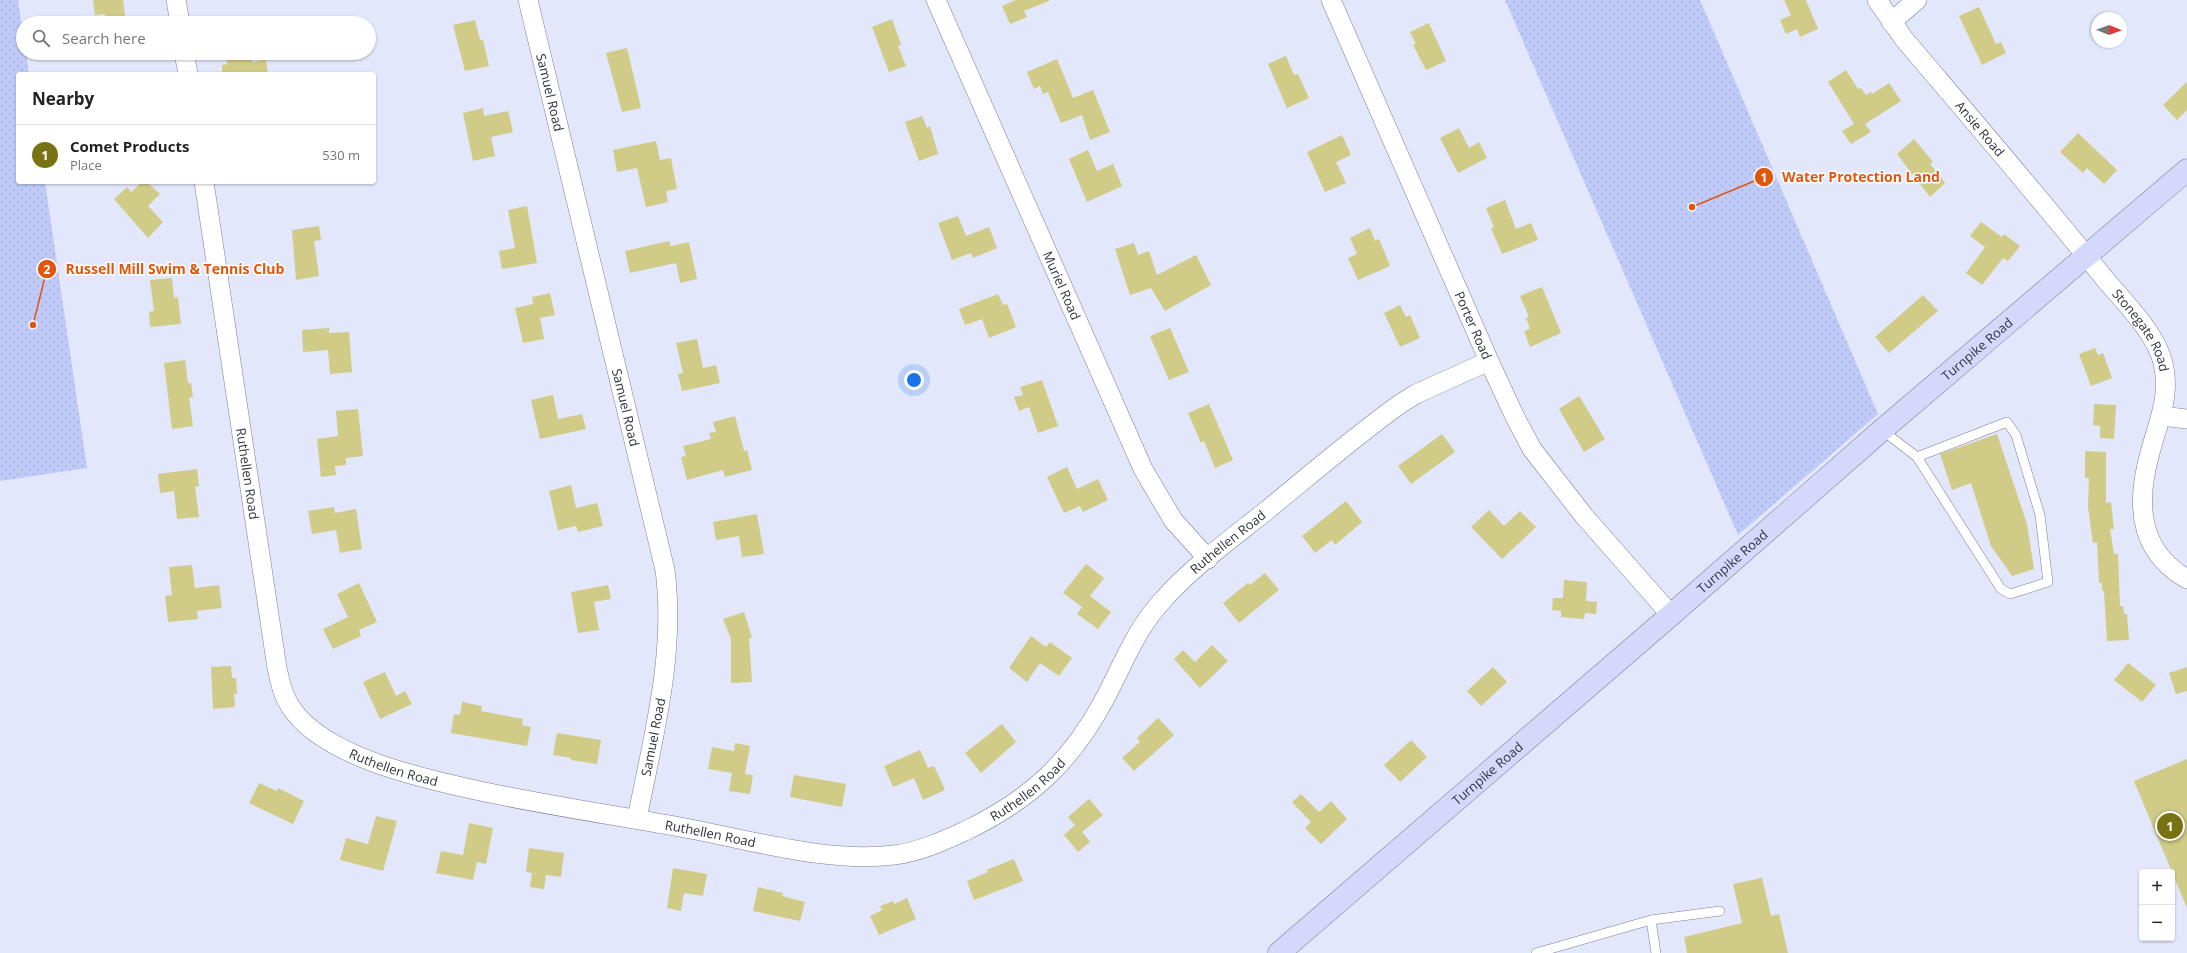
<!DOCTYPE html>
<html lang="en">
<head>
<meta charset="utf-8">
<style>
  body { margin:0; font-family:"Open Sans",sans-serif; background:#f6f6f6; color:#222 }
  .controls { position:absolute; right:12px; bottom:12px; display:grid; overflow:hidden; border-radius:4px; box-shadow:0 1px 3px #0004 }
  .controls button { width:36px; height:36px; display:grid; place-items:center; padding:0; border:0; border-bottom:1px solid #e0e0e0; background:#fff; color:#222; font:20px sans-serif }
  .compass { position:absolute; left:2091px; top:12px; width:36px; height:36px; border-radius:50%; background:#fff; box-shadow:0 1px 3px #0004; rotate:91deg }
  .you { position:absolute; left:914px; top:380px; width:14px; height:14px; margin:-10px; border:3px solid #fff; border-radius:50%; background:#1a73e8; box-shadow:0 0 0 6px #1a73e833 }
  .badge { display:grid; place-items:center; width:26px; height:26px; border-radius:50%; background:#797213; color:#fff; font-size:13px; font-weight:700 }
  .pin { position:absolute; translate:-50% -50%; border:2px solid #fff; box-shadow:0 1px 4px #0006 }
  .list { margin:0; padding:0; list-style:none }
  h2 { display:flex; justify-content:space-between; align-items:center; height:52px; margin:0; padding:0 16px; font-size:17px }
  h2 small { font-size:13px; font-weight:400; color:#767676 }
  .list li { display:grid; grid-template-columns:26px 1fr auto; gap:12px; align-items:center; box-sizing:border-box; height:60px; padding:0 16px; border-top:1px solid #e0e0e0 }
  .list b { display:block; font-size:15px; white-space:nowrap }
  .list p { margin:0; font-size:13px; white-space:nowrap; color:#767676 }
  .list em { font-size:13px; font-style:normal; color:#767676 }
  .icon { flex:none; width:22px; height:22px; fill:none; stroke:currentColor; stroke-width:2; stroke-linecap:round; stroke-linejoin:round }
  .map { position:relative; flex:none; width:2187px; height:953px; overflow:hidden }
  .search { position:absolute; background:#fff; box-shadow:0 1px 3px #0004; left:16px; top:16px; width:360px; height:44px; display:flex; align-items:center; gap:10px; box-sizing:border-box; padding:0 14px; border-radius:22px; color:#767676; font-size:15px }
  .panel { position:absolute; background:#fff; box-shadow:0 1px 3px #0004; left:16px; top:72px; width:360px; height:112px; border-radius:4px }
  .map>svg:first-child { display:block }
  .green { fill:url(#green-dots) }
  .building { fill:#d0cb86 }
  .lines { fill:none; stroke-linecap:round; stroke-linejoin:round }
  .lane-casing { stroke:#7a7f95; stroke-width:10 }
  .street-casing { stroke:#7a7f95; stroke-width:20 }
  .secondary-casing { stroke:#7a7f95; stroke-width:23 }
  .lane { stroke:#fff; stroke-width:9 }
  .street { stroke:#fff; stroke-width:19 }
  .secondary { stroke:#d4d9fc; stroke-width:22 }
  .labels { text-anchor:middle; stroke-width:3; stroke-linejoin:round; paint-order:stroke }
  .street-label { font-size:13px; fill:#31333d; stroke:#fff }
  .leader { fill:none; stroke:#df570e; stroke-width:1.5 }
  .callout-dot { fill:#df570e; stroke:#fff; stroke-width:1.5 }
  .mark-label { font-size:12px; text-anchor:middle; font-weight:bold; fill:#fff }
  .callout-label { font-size:14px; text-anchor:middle; font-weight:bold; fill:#df570e; stroke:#fff; stroke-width:3; stroke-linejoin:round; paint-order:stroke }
</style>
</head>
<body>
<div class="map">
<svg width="2187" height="953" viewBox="0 0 2187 953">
  <defs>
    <pattern id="green-dots" width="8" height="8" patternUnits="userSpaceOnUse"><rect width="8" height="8" fill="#bfcaf9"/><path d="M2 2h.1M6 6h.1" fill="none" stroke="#a5aed6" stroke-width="1.8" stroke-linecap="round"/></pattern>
  </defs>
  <rect width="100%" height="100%" fill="#e2e7fb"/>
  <g class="green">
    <polygon points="0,0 18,0 23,34 23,53 26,53 29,74 18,74 18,182 45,182 87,468 0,481"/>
    <polygon points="1505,0 1700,0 1878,414 1738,535"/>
  </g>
  <g class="building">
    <polygon points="93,0 123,0 126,23 106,23 105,14 95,15"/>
    <polygon points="1016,0 1049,0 1049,1 1024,11 1027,17 1010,24 1002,6"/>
    <polygon points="1784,0 1806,0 1818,29 1800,37 1797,29 1786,34 1780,20 1791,15"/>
    <polygon points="1979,7 1996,44 2001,42 2006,53 1982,65 1959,16"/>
    <polygon points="892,19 901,44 898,46 906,66 889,72 872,27"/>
    <polygon points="475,20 480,40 483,40 489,66 465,71 453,25"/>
    <polygon points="1429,23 1446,61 1426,70 1413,45 1416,44 1410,32"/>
    <polygon points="627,48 641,108 622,112 606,53"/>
    <polygon points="226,53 251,53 252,62 266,60 268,74 222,74 222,65 227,64"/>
    <polygon points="1286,56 1294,75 1298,74 1309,98 1287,108 1268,64"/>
    <polygon points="1057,59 1073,98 1093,90 1110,132 1090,140 1082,115 1061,123 1048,92 1043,94 1040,86 1034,89 1027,72"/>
    <polygon points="1846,70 1858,89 1861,88 1866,95 1871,92 1872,94 1889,83 1901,101 1865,124 1871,132 1851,144 1842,131 1854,124 1828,82"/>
    <polygon points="2187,82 2187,110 2177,120 2163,105"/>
    <polygon points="483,108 484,116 508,111 513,132 491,137 495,156 473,161 463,113"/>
    <polygon points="922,116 927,128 930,126 938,154 919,161 905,122"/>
    <polygon points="1459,128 1469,148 1479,142 1487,158 1458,173 1440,138"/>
    <polygon points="2078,133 2117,170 2104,184 2087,168 2083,173 2060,152"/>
    <polygon points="1342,135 1351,155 1336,162 1346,183 1325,192 1307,152"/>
    <polygon points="1914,139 1933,162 1930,164 1945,183 1930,197 1897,154"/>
    <polygon points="656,141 660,160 671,158 677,189 666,191 668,202 646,207 637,168 617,172 613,150"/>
    <polygon points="1088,150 1097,171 1113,164 1122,186 1087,202 1069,159"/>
    <polygon points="142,182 147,182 160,194 148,206 163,222 148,238 114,199 127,187 131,192"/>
    <polygon points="1505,200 1516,229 1531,223 1538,240 1502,254 1491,228 1494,227 1486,208"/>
    <polygon points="527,206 537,263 502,269 499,251 515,248 508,210"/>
    <polygon points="958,216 966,236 989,227 997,248 973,258 971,253 952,260 938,223"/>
    <polygon points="1981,222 2002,237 2004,234 2020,246 2008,261 2003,258 1982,285 1966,273 1985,247 1970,236"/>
    <polygon points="319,226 321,240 314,241 319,276 296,280 292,230"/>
    <polygon points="1370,228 1375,241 1379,239 1390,266 1358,280 1348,258 1357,254 1350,238"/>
    <polygon points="669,241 671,246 689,242 697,279 680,283 676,263 630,273 625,251"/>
    <polygon points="1134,243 1138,255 1149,251 1157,275 1196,255 1211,285 1165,311 1151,288 1130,295 1115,249"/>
    <polygon points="172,278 174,298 178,297 181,324 150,327 149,312 154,311 150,280"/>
    <polygon points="1542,287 1561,333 1530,347 1524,331 1530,329 1526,318 1529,317 1520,296"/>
    <polygon points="550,293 555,315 540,318 544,339 523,343 515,308 533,304 532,297"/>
    <polygon points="998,294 1003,305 1007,304 1016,327 989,338 982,319 965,325 959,309"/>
    <polygon points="1923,295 1938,311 1889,353 1875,337"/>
    <polygon points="1400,305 1406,317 1410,315 1420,338 1400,347 1384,313"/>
    <polygon points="329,328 329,333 349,332 352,372 330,374 328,350 303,352 302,330"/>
    <polygon points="1170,328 1189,372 1169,380 1150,336"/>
    <polygon points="697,339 703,368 716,365 720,383 682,391 678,374 683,373 676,343"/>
    <polygon points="2095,348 2098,355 2103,353 2112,378 2091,386 2079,354"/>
    <polygon points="185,360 188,383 191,383 193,397 189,398 193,426 172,429 164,363"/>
    <polygon points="1042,380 1058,426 1038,433 1029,407 1019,411 1014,397 1023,395 1020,387"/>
    <polygon points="553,395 558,419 582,414 586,429 540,439 531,400"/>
    <polygon points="1579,396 1605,439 1584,452 1559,409"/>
    <polygon points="1209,404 1233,460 1215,468 1204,441 1201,443 1188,413"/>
    <polygon points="2094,404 2116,405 2114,439 2100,438 2100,426 2093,425"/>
    <polygon points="358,409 363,456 346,458 346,465 335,466 336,475 321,477 317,439 338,436 336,411"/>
    <polygon points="735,416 744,451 747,450 752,470 725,477 723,470 687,480 681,457 686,456 683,446 711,439 709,433 716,432 713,422"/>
    <polygon points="1442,434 1455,452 1411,484 1398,466"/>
    <polygon points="1997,434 2027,524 2034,569 2012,576 1991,546 1971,483 1952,490 1940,454"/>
    <polygon points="2085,451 2106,452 2106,503 2111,502 2114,529 2110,529 2114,554 2118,554 2120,606 2123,606 2124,614 2127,614 2129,640 2107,641 2104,591 2102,591 2102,583 2099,583 2097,542 2093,543 2088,507 2089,478 2085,478"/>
    <polygon points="1067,467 1077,489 1098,479 1108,500 1083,512 1080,506 1064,513 1047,477"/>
    <polygon points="197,469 199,486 195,487 199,517 177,519 174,491 160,493 158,474"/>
    <polygon points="571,485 576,508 597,503 603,526 578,532 576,526 558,530 549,491"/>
    <polygon points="1346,501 1362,522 1335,545 1332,540 1315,553 1302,536"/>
    <polygon points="334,507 335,513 356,509 362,549 340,553 336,530 312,534 308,511"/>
    <polygon points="1489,510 1504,526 1520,511 1536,527 1502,559 1471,527"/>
    <polygon points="757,514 764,554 742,557 739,536 716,540 713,522"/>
    <polygon points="1086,564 1104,578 1090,596 1111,612 1098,629 1077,614 1082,607 1063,593"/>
    <polygon points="192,565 195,588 219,585 222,608 197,611 198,619 168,622 165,596 172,595 169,567"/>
    <polygon points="1265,573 1279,590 1239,623 1223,603 1248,583 1250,585"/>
    <polygon points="1564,580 1587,582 1586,601 1597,602 1596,614 1585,613 1584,619 1561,617 1561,611 1552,610 1553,598 1563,598"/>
    <polygon points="359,583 377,622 359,630 361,636 333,649 323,629 348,617 337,594"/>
    <polygon points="608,585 611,599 594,602 599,630 578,633 571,592"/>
    <polygon points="744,612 752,638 749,638 752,682 731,683 731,639 723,619"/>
    <polygon points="1031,636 1046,647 1050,642 1072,658 1059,676 1040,663 1027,682 1009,668"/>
    <polygon points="1212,645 1228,661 1200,688 1174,659 1183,650 1195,662"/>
    <polygon points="2128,663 2156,685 2142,702 2114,680"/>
    <polygon points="231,666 232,678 236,678 237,694 234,694 235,707 213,709 211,667"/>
    <polygon points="1493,667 1507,682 1481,706 1467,691"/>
    <polygon points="2187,667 2187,691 2176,694 2169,673"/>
    <polygon points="385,672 396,696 405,691 412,704 380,719 363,682"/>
    <polygon points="462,702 482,706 481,711 523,719 522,725 531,727 527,746 451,733 454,714 460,715"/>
    <polygon points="1158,718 1174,735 1134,771 1122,758 1140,742 1137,738"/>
    <polygon points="1002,724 1016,742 981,773 965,753"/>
    <polygon points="557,733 601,740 597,764 571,760 571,758 553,755"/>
    <polygon points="1411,740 1427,757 1400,782 1384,765"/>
    <polygon points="735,743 750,746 745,774 753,775 750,794 729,791 732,773 708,769 712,747 734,751"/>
    <polygon points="920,750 928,768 934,766 945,790 923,800 914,778 893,787 884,766"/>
    <polygon points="2187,759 2187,908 2134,781"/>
    <polygon points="794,775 846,784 842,807 790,797"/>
    <polygon points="259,783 277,791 278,788 304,801 293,824 249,803"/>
    <polygon points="1301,794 1319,812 1331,801 1347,819 1321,844 1305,828 1311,822 1292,802"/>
    <polygon points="1089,799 1103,815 1082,832 1090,842 1078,852 1064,835 1075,825 1068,817"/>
    <polygon points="376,816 397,821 383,871 340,860 346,838 368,844"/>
    <polygon points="469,823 493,828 486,864 477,862 473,880 436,873 441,851 463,855"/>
    <polygon points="529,848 564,853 561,877 546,875 544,889 530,887 532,873 526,872"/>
    <polygon points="1014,859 1023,881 974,900 967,881 988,872 986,870"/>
    <polygon points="673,868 707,874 703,896 684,893 681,911 667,908"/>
    <polygon points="1762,878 1771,916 1779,914 1788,953 1687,953 1684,937 1742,923 1733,884"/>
    <polygon points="758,887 783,893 782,896 805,902 800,921 753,911"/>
    <polygon points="907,898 916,919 879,935 870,916 882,910 880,906 893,901 894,904"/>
  </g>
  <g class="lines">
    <defs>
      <g id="lane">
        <polyline points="1882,430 1917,457 2001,589 2010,594 2048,582 2040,515 2016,435 2007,422 1917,457"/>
        <polyline points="1651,920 1720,911"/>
        <polyline points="1536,953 1651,920 1656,953"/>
      </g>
      <g id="street">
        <polyline points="176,0 180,23"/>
        <path id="s1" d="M528 0 665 570C676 654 653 737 637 819"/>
        <path id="s2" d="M936 0 1143 469 1173 520 1208 559"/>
        <path id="s3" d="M1331 0 1489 361 1515 417 1532 449 1584 516 1671 615"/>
        <path id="s4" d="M1877 0 1904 39C1971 118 2039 197 2104 278 2124 302 2156 333 2163 363 2171 396 2158 422 2150 453 2136 502 2138 551 2187 579"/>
        <polyline points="1891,22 1917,0"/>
        <polyline points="184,53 188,74"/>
        <path id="s5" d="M204 182 277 668C280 681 282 694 290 706 322 757 424 779 480 791 550 806 620 816 690 829 755 841 828 863 894 855 919 852 943 841 965 831 1028 801 1070 763 1103 702 1122 667 1135 630 1162 601 1192 567 1231 539 1266 511 1310 475 1354 437 1400 404L1416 394 1489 361"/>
        <polyline points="2162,416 2187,419"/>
      </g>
      <g id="secondary">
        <path id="s6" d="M1279 953 1671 615 1882 430 2187 170"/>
      </g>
    </defs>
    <use href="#lane" class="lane-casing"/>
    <use href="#street" class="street-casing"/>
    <use href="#secondary" class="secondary-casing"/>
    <use href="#lane" class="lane"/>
    <use href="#street" class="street"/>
    <use href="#secondary" class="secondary"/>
  </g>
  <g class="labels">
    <g class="street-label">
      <text dy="5" stroke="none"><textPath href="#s1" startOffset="95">Samuel Road</textPath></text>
      <text dy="5" stroke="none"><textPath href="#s4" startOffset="165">Ansie Road</textPath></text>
      <text dy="5" stroke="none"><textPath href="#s2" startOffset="312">Muriel Road</textPath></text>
      <text dy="5" stroke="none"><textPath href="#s3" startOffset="355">Porter Road</textPath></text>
      <text dy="5" stroke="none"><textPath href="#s4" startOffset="424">Stonegate Road</textPath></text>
      <text dy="5" stroke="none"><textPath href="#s6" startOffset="923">Turnpike Road</textPath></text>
      <text dy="5" stroke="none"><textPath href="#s1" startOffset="419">Samuel Road</textPath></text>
      <text dy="5" stroke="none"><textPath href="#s5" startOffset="295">Ruthellen Road</textPath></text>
      <text dy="5" stroke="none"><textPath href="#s5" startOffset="1638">Ruthellen Road</textPath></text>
      <text dy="5" stroke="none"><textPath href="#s6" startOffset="599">Turnpike Road</textPath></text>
      <text transform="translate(653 737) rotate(-79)" y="5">Samuel Road</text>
      <text dy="5" stroke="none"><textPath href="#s5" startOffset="655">Ruthellen Road</textPath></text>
      <text dy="5" stroke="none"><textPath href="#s6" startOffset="275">Turnpike Road</textPath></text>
      <text dy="5" stroke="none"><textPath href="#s5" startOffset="1315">Ruthellen Road</textPath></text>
      <text dy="5" stroke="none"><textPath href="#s5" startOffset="979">Ruthellen Road</textPath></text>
    </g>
  </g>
  <path class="leader" d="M1692 207L1764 177M33 325L47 269"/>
  <g class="callout-dot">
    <circle cx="1692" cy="207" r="4"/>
    <circle cx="33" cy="325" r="4"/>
    <circle cx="1764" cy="177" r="10"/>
    <circle cx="47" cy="269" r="10"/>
  </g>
  <g class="mark-label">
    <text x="1764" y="182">1</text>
    <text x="47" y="274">2</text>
  </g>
  <g class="callout-label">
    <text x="1861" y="182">Water Protection Land</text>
    <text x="175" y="274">Russell Mill Swim &amp; Tennis Club</text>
  </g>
</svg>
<div class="controls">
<button>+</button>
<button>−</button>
</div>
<svg class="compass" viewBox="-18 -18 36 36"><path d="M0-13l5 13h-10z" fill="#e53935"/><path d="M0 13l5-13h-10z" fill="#767676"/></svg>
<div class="you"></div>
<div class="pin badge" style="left:2170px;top:826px">1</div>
<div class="search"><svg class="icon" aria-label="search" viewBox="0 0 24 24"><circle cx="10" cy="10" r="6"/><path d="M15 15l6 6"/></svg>Search here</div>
<section class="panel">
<h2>Nearby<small></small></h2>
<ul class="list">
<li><span class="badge">1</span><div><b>Comet Products</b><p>Place</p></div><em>530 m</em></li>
</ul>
</section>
</div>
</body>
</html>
